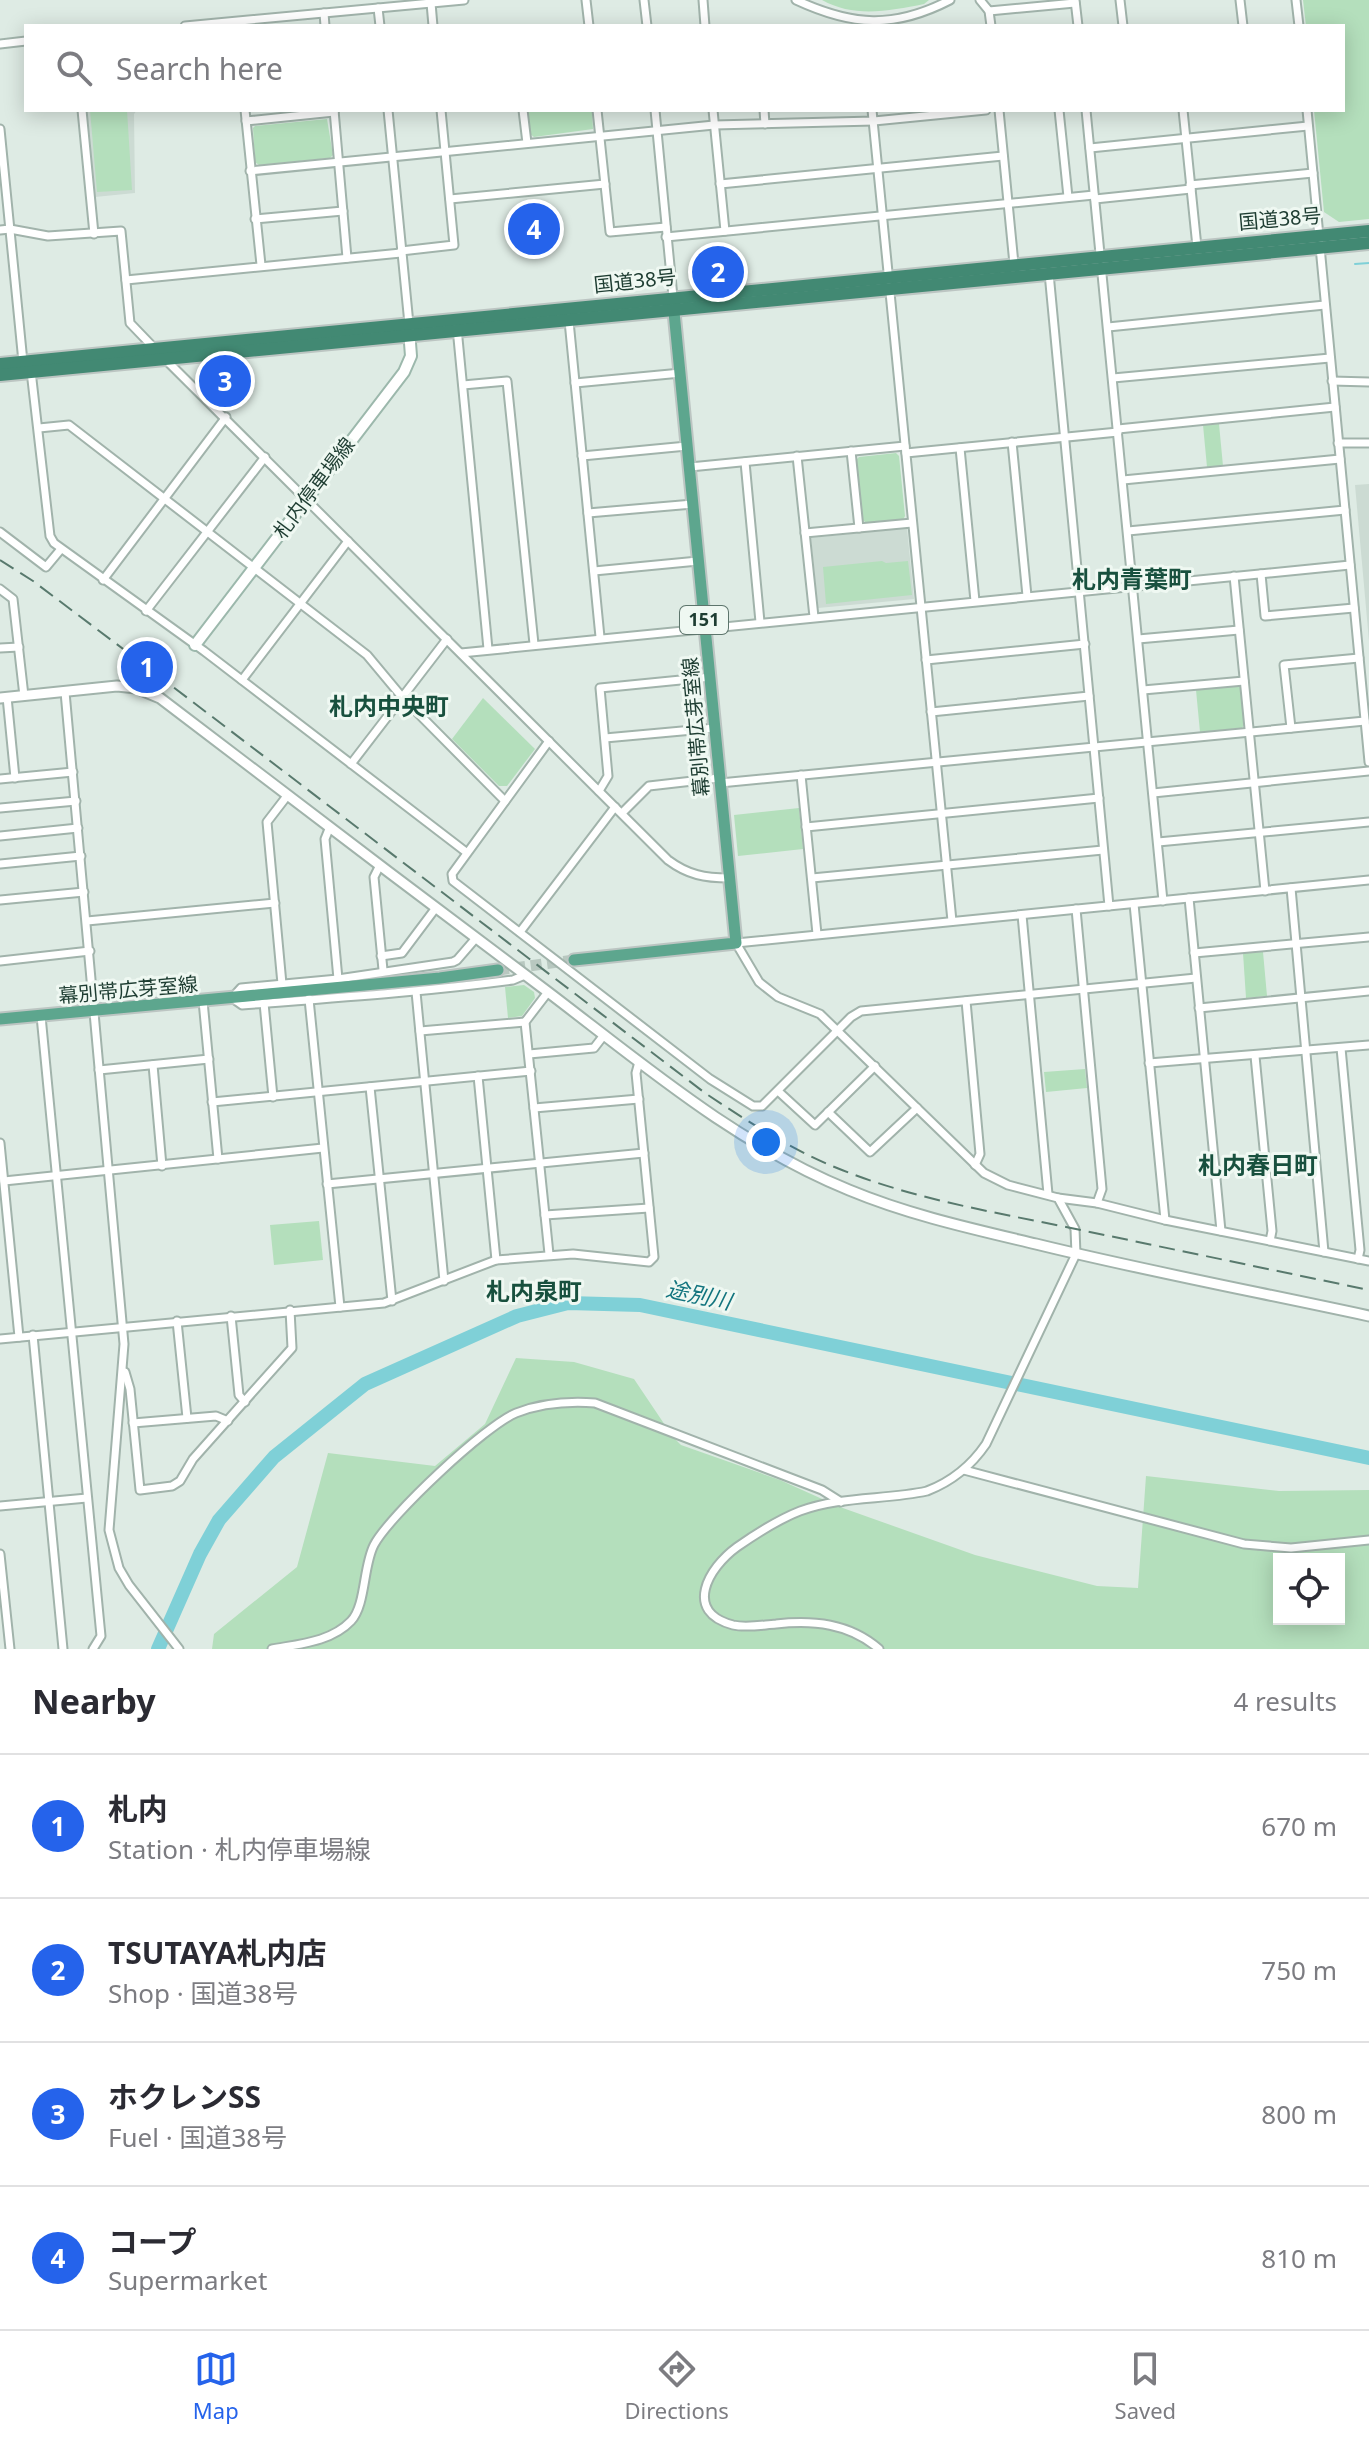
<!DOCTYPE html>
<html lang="en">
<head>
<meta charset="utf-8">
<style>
  body { margin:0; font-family:"Noto Sans","Noto Sans JP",sans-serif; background:#f7f7f7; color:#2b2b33 }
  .controls { position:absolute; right:24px; bottom:24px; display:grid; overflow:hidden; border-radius:0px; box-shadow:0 4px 20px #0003 }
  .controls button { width:72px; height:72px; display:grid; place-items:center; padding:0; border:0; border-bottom:2px solid #e1e1e2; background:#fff; color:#2b2b33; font:40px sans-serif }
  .you { position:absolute; left:766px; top:1142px; width:28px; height:28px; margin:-20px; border:6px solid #fff; border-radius:50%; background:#1a73e8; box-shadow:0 0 0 12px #1a73e833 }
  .badge { display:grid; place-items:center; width:52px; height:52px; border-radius:50%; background:#2563eb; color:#fff; font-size:26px; font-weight:700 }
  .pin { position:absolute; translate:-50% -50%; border:4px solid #fff; box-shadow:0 2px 8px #0006 }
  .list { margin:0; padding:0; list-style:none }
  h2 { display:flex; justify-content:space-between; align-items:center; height:104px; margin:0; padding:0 32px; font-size:34px }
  h2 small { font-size:26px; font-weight:400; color:#7c7c81 }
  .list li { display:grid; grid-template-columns:52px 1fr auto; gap:24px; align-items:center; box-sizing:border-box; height:144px; padding:0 32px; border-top:2px solid #e1e1e2 }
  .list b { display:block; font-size:30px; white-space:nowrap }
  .list p { margin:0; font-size:26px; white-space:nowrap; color:#7c7c81 }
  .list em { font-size:26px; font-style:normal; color:#7c7c81 }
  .icon { flex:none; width:44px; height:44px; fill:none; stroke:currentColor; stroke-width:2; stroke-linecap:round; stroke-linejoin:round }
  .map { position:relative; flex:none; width:1369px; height:1649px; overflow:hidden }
  .search { position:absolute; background:#fff; box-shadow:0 4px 20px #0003; left:24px; right:24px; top:24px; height:88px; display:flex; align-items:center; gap:20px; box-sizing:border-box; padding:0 28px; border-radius:0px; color:#7c7c81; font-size:30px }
  .sheet { height:680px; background:#fff }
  nav { display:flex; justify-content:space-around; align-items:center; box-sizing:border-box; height:112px; border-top:2px solid #e1e1e2; background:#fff; font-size:22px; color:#7c7c81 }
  nav a { display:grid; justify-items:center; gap:4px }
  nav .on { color:#2563eb }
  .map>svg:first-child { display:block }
  .built { fill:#ccdbd3 }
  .green { fill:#b4dfbc; fill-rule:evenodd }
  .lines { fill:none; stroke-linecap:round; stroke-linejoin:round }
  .stream { stroke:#7fd0d7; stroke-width:2 }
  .river { stroke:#7fd0d7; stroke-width:14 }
  .primary-tunnel { stroke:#b8c8c0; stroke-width:11; stroke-dasharray:11 5.5; stroke-linecap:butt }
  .minor-casing { stroke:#a1b3ab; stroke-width:11 }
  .tertiary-casing { stroke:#a1b3ab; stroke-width:13 }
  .secondary-casing { stroke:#9cb8ac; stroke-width:14 }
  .primary-casing { stroke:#bcc5c2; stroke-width:15 }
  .trunk-casing { stroke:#bcc5c2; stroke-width:16 }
  .minor { stroke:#fff; stroke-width:7 }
  .tertiary { stroke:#fff; stroke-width:9 }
  .secondary { stroke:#fff; stroke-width:10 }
  .primary { stroke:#5da68e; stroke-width:11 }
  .trunk { stroke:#428973; stroke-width:12 }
  .rail { stroke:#58796d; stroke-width:2; stroke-dasharray:16 8; stroke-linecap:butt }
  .labels { text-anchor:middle; stroke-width:6; stroke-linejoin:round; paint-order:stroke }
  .shield { fill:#eff8f2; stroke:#5d756c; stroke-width:2 }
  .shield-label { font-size:18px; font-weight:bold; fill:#1e3d32 }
  .street-label { font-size:20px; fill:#1e3d32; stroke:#eff8f2 }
  .water-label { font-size:22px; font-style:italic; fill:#12747e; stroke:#eff8f2 }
  .quarter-label { font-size:24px; font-weight:bold; fill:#18503e; stroke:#eff8f2 }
</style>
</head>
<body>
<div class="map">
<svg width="1369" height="1649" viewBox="0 0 1369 1649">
  <rect width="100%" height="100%" fill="#deebe4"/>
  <g class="built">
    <polygon points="87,110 137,110 134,114 135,193 95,197"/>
    <polygon points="1369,484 1369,641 1355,485"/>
    <polygon points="907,528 914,599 818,608 811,538"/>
  </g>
  <g class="green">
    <path d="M822 0H929L924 4C889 11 854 18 822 0Z"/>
    <polygon points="1303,0 1369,0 1369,219 1339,222 1324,212 1314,110 1343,110 1343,26 1306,26"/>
    <polygon points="90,110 127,110 132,190 97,192"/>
    <polygon points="528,110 592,110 593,129 534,137 530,134"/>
    <polygon points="327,119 333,155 330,158 259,165 255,162 253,128 255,126"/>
    <polygon points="1219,424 1223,466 1207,467 1203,425"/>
    <polygon points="896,453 899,456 905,516 903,520 866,523 863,520 856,460 859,457"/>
    <polygon points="882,561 886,563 908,561 912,595 826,604 823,567"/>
    <polygon points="1240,686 1244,725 1242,728 1200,732 1196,690"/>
    <polygon points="483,698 535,749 507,786 499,786 452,739"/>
    <polygon points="799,808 803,849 738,856 734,815"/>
    <polygon points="1263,952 1267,996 1246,998 1243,953"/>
    <polygon points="524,985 534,992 535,998 522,1016 508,1018 505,987"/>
    <polygon points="1085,1069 1087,1088 1046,1092 1044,1072"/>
    <polygon points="319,1221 323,1260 274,1265 270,1225"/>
    <path d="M516 1358 574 1362 634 1379 673 1437 681 1445 780 1480 840 1507 975 1555 1097 1586 1138 1588 1146 1476 1279 1491 1369 1490V1649H212L214 1634 297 1567 328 1453 435 1466 485 1424ZM1279 1559H1339V1619H1279Z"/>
  </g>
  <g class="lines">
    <polyline class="stream" points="1355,264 1369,263"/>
    <polyline class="river" points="158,1649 200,1554 219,1520 274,1457 365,1384 517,1316 568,1303 640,1305 1369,1458"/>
    <polyline class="primary-tunnel" points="498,970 574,960"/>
    <defs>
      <g id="minor">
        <polyline points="586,0 589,26"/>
        <polyline points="644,0 647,26"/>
        <polyline points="703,0 705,26"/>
        <path d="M796 0C852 26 894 29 950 0"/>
        <polyline points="980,0 989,11 991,26"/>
        <polyline points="1075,0 1078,26"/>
        <polyline points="1120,0 1123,26"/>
        <polyline points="1240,0 1243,26"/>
        <polyline points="1296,0 1299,26"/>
        <polyline points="431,3 433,26"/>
        <polyline points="378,8 380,26"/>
        <polyline points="989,11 1075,3"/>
        <polyline points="324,13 325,26"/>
        <polyline points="185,26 464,0"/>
        <polyline points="0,44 26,41"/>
        <polyline points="82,110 94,234"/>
        <polyline points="245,110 261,265"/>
        <polyline points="334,110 347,258"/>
        <polyline points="388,110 409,324"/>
        <polyline points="523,110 527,143"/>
        <polyline points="597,110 610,232 666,227"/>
        <polyline points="655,110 673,297"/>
        <polyline points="713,110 725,231"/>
        <polyline points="764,110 765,124"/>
        <polyline points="872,110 952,921"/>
        <polyline points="999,110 1014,264"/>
        <polyline points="1059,110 1068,197"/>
        <polyline points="1086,110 1163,901"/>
        <polyline points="1183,110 1197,247"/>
        <polyline points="1307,110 1369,762"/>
        <polyline points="246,121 334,112"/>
        <polyline points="0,129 23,362"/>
        <polyline points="1090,148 1308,126"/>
        <polyline points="250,171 714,125 874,121 986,110"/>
        <polyline points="720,184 1003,156"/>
        <polyline points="1190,185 1313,173"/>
        <polyline points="450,199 605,184"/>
        <polyline points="1095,199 1191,189"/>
        <polyline points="255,219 343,211"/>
        <polyline points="0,230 10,229 48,236 121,231 130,323 155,349"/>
        <polyline points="666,237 1094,195"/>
        <polyline points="401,251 454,245 441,110"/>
        <polyline points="1049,273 1109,906"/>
        <polyline points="126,280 401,253"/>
        <polyline points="569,321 600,637"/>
        <polyline points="1108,327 1325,305"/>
        <polyline points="457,328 488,649"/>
        <path d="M164 358 668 860C688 875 705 878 729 878"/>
        <polyline points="31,371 50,536 54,543 204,651 466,852"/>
        <polyline points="1113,378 1330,358"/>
        <polyline points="1332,381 1369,382"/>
        <polyline points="575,383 681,373"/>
        <polyline points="463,385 507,381 534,644"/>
        <polyline points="39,428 69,425 367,655 402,697 505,801"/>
        <polyline points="1118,429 1335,407"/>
        <polyline points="1012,442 1027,596"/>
        <polyline points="1338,443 1369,443"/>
        <polyline points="960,448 975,601"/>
        <polyline points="851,451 859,528"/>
        <polyline points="906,453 1118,432"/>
        <polyline points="582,456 687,446"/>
        <polyline points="797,456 814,617"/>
        <polyline points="745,462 760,622"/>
        <polyline points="690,467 905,446"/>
        <polyline points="1123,480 1340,459"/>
        <polyline points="588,513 693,504"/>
        <polyline points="1128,531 1345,510"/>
        <polyline points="0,532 46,567 61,549"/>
        <polyline points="805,533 912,523"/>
        <polyline points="594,571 698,561"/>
        <polyline points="1261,574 1265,616 1354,608"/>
        <polyline points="1234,576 1265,891"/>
        <polyline points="103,580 226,417"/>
        <polyline points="0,589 13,599 24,696"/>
        <polyline points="146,611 265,457"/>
        <polyline points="1138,639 1239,630"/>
        <polyline points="0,648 19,647"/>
        <polyline points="461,653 1350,565"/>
        <polyline points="926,660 1085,644"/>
        <polyline points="242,680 348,541"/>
        <polyline points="1143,690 1244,681"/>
        <polyline points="65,692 124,1344 109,1530 119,1568 129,1585 179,1649"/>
        <polyline points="7,697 15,778"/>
        <polyline points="931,712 1089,696"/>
        <polyline points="1291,728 1284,665 1359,658"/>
        <polyline points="605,738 715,728"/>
        <polyline points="549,741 452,874 453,881 710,1079 753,1106 762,1106 851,1017 861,1011 1196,978"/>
        <polyline points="351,764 447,639"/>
        <polyline points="801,775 817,934"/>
        <polyline points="0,779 73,772"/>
        <polyline points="720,783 1365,721"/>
        <polyline points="599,791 608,776 600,688 711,677"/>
        <polyline points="1153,793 1369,771"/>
        <polyline points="0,808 76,801"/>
        <polyline points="622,813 649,786 719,778"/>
        <polyline points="806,827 1099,798"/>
        <polyline points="329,829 325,839 338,979"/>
        <polyline points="0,836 78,828"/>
        <polyline points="1158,842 1369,822"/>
        <polyline points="0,864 81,856"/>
        <polyline points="379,867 374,877 383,970"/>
        <polyline points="812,878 1103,850"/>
        <polyline points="1291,888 1324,1252"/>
        <polyline points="1189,898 1221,1231"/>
        <polyline points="0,900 84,892"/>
        <polyline points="1134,904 1165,1220"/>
        <polyline points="1076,909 1102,1189 1097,1203"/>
        <polyline points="1022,915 1048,1194"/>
        <polyline points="87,921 275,903"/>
        <polyline points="520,932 615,807"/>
        <path d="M476 938 457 960 453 962 338 979 241 988 232 998 242 1005C333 998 423 992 513 980L525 975"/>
        <polyline points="1194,953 1369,937"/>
        <polyline points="381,956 402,953 435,909"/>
        <polyline points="0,961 90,951"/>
        <polyline points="282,984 267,822 287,796"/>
        <polyline points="416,992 444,1281"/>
        <polyline points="548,992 525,1022 549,1254"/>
        <polyline points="309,999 340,1307"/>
        <polyline points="203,1001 218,1159"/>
        <polyline points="966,1001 980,1154 975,1165"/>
        <polyline points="264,1003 273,1097"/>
        <polyline points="1199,1008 1369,991"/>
        <polyline points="41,1016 101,1636 93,1649"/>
        <polyline points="420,1031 525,1022"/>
        <polyline points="1341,1048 1360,1250 1358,1259"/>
        <polyline points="529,1054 594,1048 604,1035"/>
        <polyline points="1255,1056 1272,1231 1270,1241"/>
        <polyline points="1149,1063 1369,1045"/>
        <polyline points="153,1065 162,1166"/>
        <polyline points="99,1070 209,1059"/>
        <polyline points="478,1076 496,1260"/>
        <polyline points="370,1087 392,1301"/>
        <polyline points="778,1091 815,1125 875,1066"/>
        <polyline points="212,1102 531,1071"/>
        <polyline points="534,1108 639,1099"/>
        <polyline points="828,1112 870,1152 917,1108"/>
        <polyline points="0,1143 19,1337"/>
        <polyline points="4,1181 323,1148"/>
        <polyline points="327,1184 644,1153"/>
        <polyline points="1058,1198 1097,1203 1165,1220 1369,1261"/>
        <polyline points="545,1215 649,1208"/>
        <polyline points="231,1316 239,1395 245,1402"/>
        <polyline points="177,1321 187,1418"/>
        <polyline points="33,1335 63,1649"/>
        <polyline points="0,1339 384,1303 496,1260 573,1254 649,1262 654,1257 636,1073 639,1062"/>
        <polyline points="125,1372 130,1389 140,1490 172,1486 180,1481 193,1459 292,1348 290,1310"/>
        <polyline points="133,1423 216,1416 228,1421"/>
        <polyline points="964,1470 1244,1544 1291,1548 1369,1540"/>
        <polyline points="0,1506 87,1498"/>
        <polyline points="0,1554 10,1649"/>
        <path d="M272 1649C299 1644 331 1642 351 1621 366 1605 363 1566 374 1545 389 1516 486 1425 516 1413 542 1403 568 1401 595 1403L822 1490 841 1502"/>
        <path d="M879 1649C849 1623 813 1620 776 1624 762 1625 746 1628 733 1625 683 1612 708 1568 737 1547 757 1533 777 1520 800 1511 840 1496 886 1500 927 1491 953 1481 971 1466 986 1444L1076 1254 1075 1229 1058 1198 1008 1185 984 1173 820 1014 778 997 759 982 736 943 1369 880"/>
      </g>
      <path id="tertiary" d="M0 698 117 686 136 688 160 698C289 796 418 895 548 992 644 1065 736 1144 849 1190 909 1215 973 1229 1036 1244 1146 1271 1258 1292 1369 1316"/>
      <polyline id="secondary" points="195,645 404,372 411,356 409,330"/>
      <g id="primary">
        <polyline points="574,960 736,943 673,302"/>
        <polyline points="0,1019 440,978 498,970"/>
      </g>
      <g id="trunk">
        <polyline points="0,364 1369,231"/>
        <polyline points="0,375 1369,243"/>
      </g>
    </defs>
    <use href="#minor" class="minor-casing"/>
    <use href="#tertiary" class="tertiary-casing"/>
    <use href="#secondary" class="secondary-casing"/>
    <use href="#primary" class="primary-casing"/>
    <use href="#trunk" class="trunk-casing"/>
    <use href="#minor" class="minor"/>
    <use href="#tertiary" class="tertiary"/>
    <use href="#secondary" class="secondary"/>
    <use href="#primary" class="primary"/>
    <use href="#trunk" class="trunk"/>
    <path class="rail" d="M0 560 33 581 147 667 705 1093C747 1121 790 1149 837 1168 910 1198 988 1211 1066 1227 1167 1248 1268 1269 1369 1290"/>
  </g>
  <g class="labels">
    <rect class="shield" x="680" y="606" width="48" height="28" rx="6"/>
    <g class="shield-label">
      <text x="704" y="626">151</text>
    </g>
    <g class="street-label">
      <text transform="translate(1280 219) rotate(-5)" y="7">国道38号</text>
      <text transform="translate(635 281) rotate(-6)" y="7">国道38号</text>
      <text transform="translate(314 488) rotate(-53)" y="7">札内停車場線</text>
      <text transform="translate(696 727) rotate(-95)" y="7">幕別帯広芽室線</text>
      <text transform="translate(128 990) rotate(-5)" y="7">幕別帯広芽室線</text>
    </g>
    <g class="water-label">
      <text transform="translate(699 1295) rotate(12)" y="8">途別川</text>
    </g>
    <g class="quarter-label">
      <text x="1132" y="588">札内青葉町</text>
      <text x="389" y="715">札内中央町</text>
      <text x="1258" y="1174">札内春日町</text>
      <text x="534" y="1300">札内泉町</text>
    </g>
  </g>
</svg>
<div class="controls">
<button><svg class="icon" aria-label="locate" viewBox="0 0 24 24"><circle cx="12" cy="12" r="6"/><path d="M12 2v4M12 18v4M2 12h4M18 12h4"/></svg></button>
</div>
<div class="you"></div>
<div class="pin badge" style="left:147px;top:667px">1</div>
<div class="pin badge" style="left:718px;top:272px">2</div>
<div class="pin badge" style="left:225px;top:381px">3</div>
<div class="pin badge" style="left:534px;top:229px">4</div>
<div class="search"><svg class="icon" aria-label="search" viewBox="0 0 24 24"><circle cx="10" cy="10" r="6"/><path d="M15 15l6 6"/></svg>Search here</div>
</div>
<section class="sheet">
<h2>Nearby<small>4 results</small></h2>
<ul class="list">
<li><span class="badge">1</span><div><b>札内</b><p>Station · 札内停車場線</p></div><em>670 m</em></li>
<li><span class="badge">2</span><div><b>TSUTAYA札内店</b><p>Shop · 国道38号</p></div><em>750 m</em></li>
<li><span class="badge">3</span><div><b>ホクレンSS</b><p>Fuel · 国道38号</p></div><em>800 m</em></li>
<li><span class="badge">4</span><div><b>コープ</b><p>Supermarket</p></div><em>810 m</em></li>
</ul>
</section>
<nav>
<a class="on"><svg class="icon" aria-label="map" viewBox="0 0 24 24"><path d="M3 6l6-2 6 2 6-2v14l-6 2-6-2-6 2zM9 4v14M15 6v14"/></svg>Map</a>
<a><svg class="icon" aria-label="directions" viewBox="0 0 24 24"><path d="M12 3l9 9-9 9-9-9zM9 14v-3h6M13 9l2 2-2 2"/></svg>Directions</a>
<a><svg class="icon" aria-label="saved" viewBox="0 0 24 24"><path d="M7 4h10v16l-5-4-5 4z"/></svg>Saved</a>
</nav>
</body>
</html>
